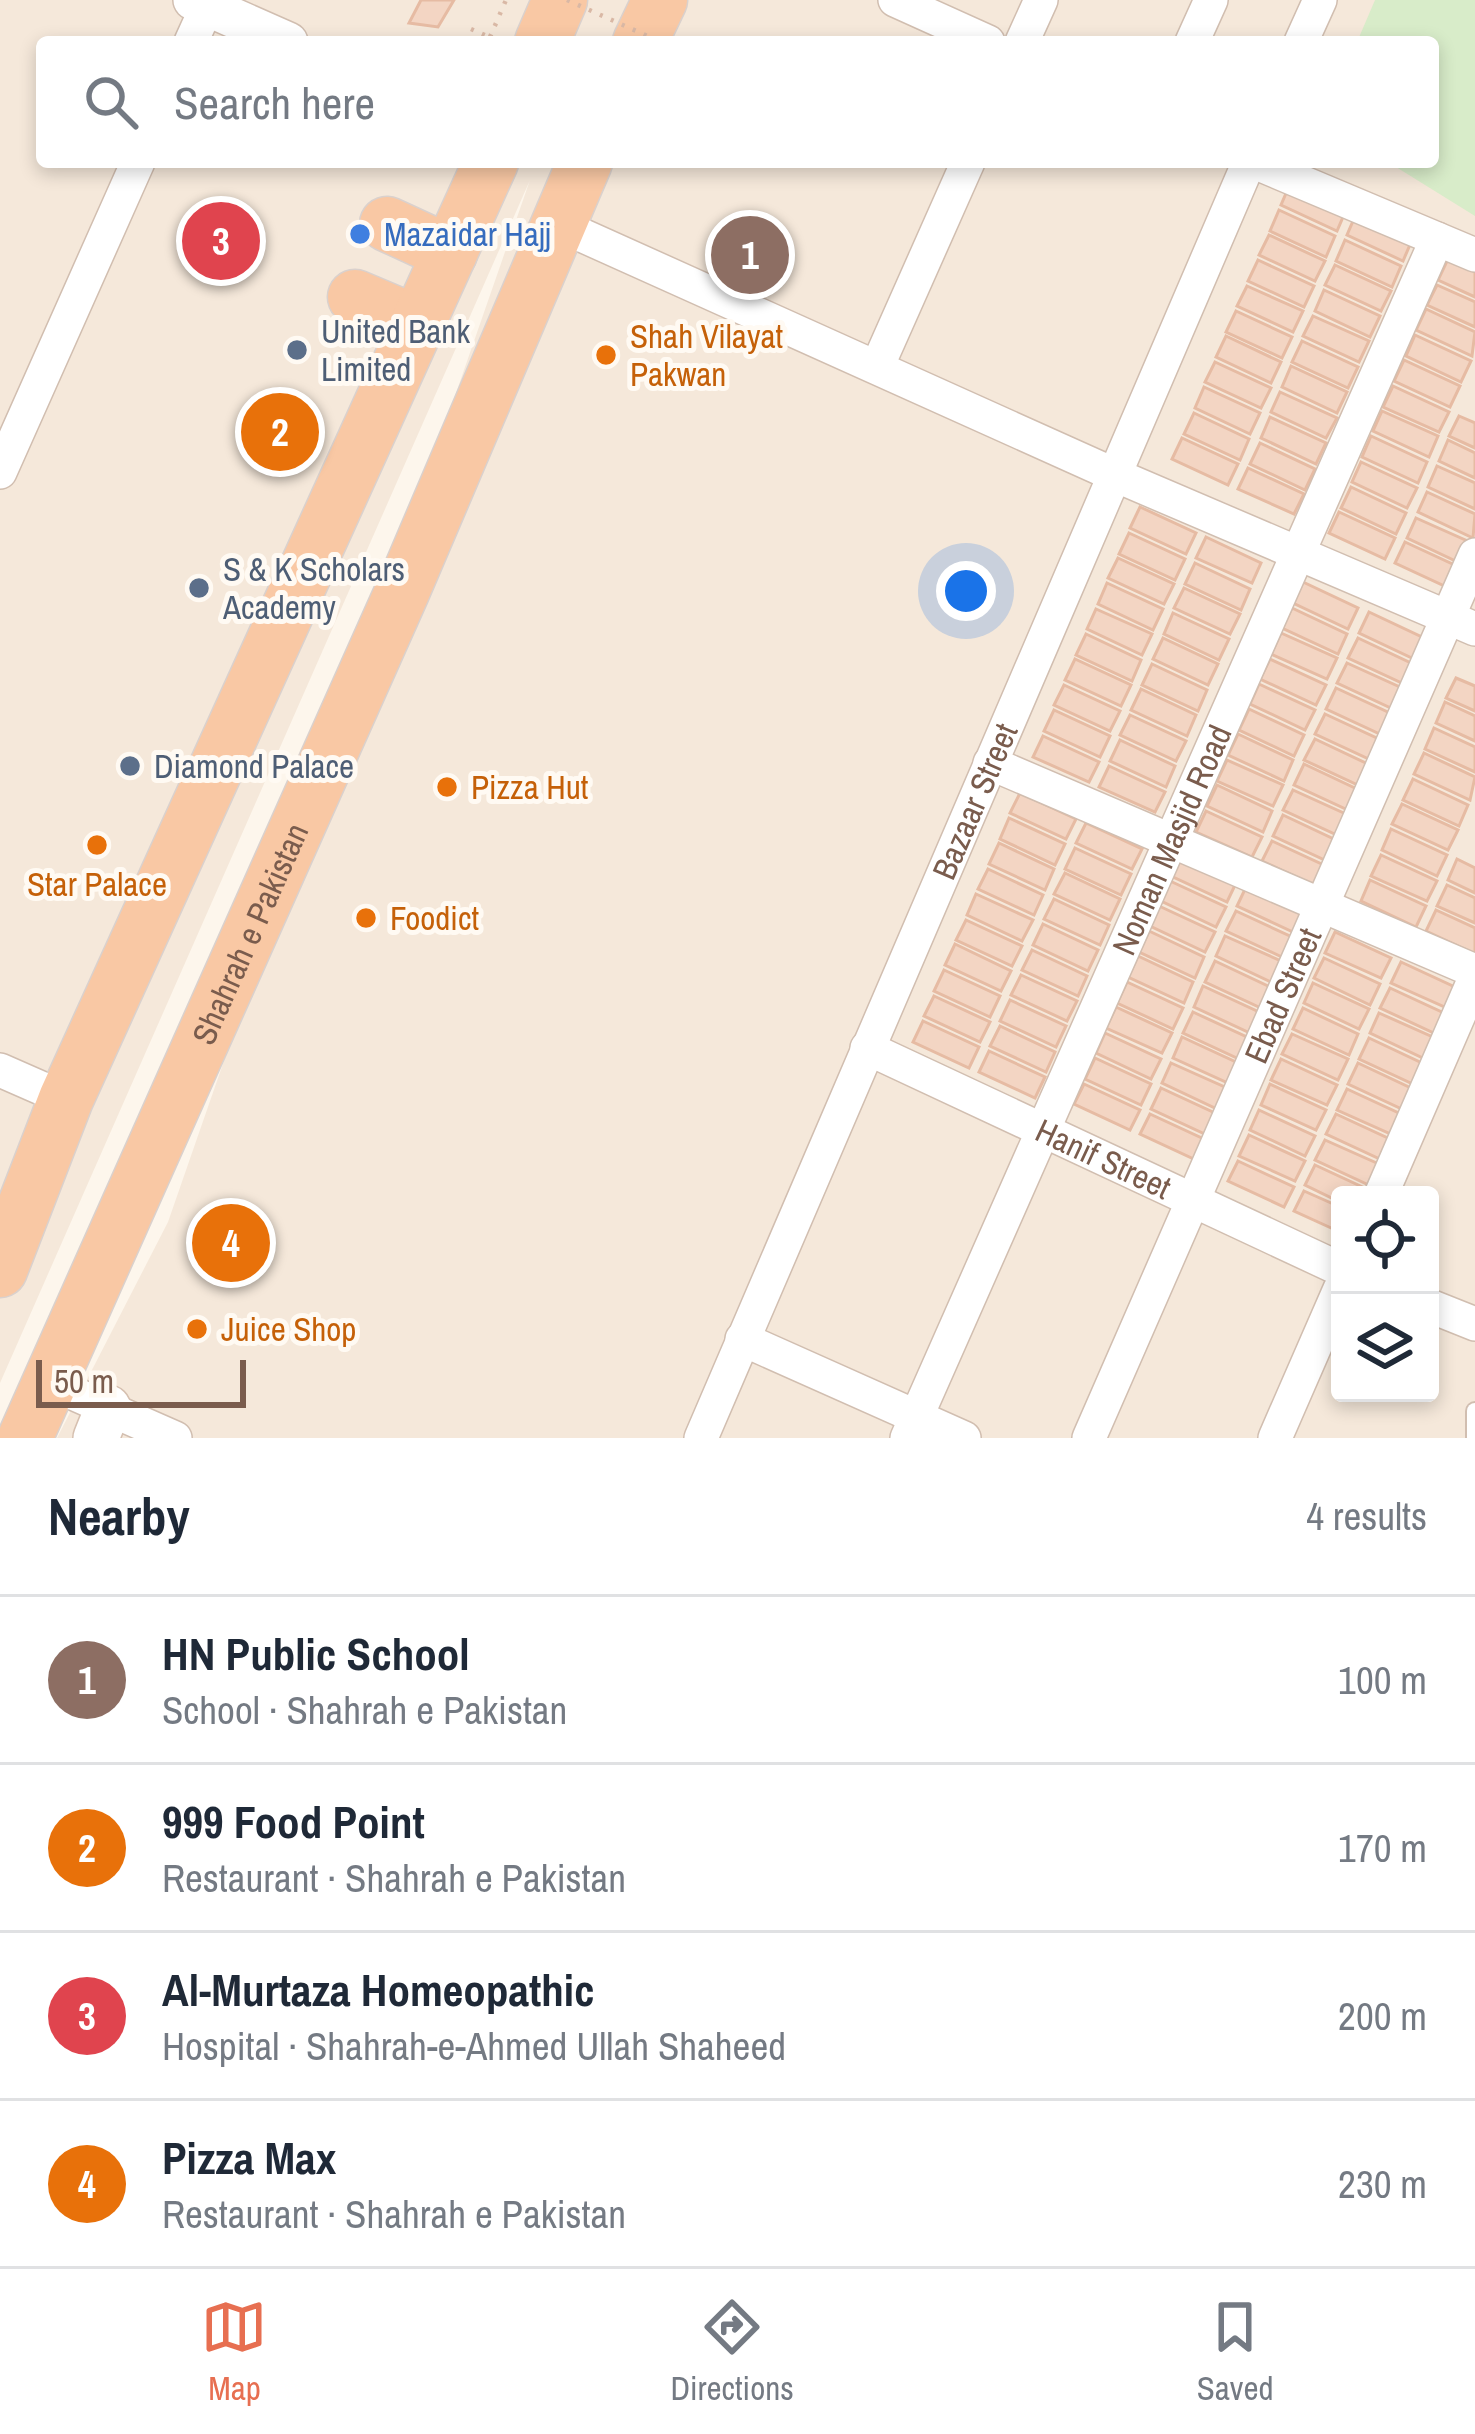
<!DOCTYPE html>
<html lang="en">
<head>
<meta charset="utf-8">
<style>
  body { margin:0; font-family:"Archivo Narrow",sans-serif; background:#f2f2f3; color:#1f2937 }
  .controls { position:absolute; right:36px; bottom:36px; display:grid; overflow:hidden; border-radius:12px; box-shadow:0 6px 18px #0003 }
  .controls button { width:108px; height:108px; display:grid; place-items:center; padding:0; border:0; border-bottom:3px solid #e0e1e3; background:#fff; color:#1f2937; font:60px sans-serif }
  .scale { position:absolute; left:36px; bottom:30px; width:210px; box-sizing:border-box; padding-left:12px; border:6px solid #7a5c4d; border-top:0; font-size:33px; line-height:42px; white-space:nowrap; color:#7a5c4d; -webkit-text-stroke:9px #fffaf3; paint-order:stroke }
  .you { position:absolute; left:966px; top:591px; width:42px; height:42px; margin:-30px; border:9px solid #fff; border-radius:50%; background:#1a73e8; box-shadow:0 0 0 18px #1a73e833 }
  .badge { display:grid; place-items:center; width:78px; height:78px; border-radius:50%; background:#e76f51; color:#fff; font-size:39px; font-weight:700 }
  .pin { position:absolute; translate:-50% -50%; border:6px solid #fff; box-shadow:0 3px 12px #0006 }
  .list { margin:0; padding:0; list-style:none }
  h2 { display:flex; justify-content:space-between; align-items:center; height:156px; margin:0; padding:0 48px; font-size:51px }
  h2 small { font-size:39px; font-weight:400; color:#747a83 }
  .list li { display:grid; grid-template-columns:78px 1fr auto; gap:36px; align-items:center; box-sizing:border-box; height:168px; padding:0 48px; border-top:3px solid #e0e1e3 }
  .list b { display:block; font-size:45px; white-space:nowrap }
  .list p { margin:0; font-size:39px; white-space:nowrap; color:#747a83 }
  .list em { font-size:39px; font-style:normal; color:#747a83 }
  .icon { flex:none; width:66px; height:66px; fill:none; stroke:currentColor; stroke-width:2; stroke-linecap:round; stroke-linejoin:round }
  .map { position:relative; flex:none; width:1475px; height:1438px; overflow:hidden }
  .search { position:absolute; background:#fff; box-shadow:0 6px 18px #0003; left:36px; right:36px; top:36px; height:132px; display:flex; align-items:center; gap:30px; box-sizing:border-box; padding:0 42px; border-radius:12px; color:#747a83; font-size:45px }
  .sheet { height:828px; background:#fff }
  nav { display:flex; justify-content:space-around; align-items:center; box-sizing:border-box; height:168px; border-top:3px solid #e0e1e3; background:#fff; font-size:33px; color:#747a83 }
  nav a { display:grid; justify-items:center; gap:6px }
  nav .on { color:#e76f51 }
  .map>svg:first-child { display:block }
  .residential { fill:#f5e8da; fill-rule:evenodd }
  .green { fill:#d8ecc9 }
  .building { fill:#f3d5c3; stroke:#e6bba3; stroke-width:3 }
  .lines { fill:none; stroke-linecap:round; stroke-linejoin:round }
  .service-casing { stroke:#d1beb0; stroke-width:20 }
  .minor-casing { stroke:#d1beb0; stroke-width:36 }
  .tertiary-casing { stroke:#d1beb0; stroke-width:42 }
  .secondary-casing { stroke:#d6c0b0; stroke-width:48 }
  .trunk-casing { stroke:#dad1cd; stroke-width:57 }
  .path { stroke:#d9b8a5; stroke-width:4.5; stroke-dasharray:3 9; stroke-linecap:butt }
  .service { stroke:#fff; stroke-width:16 }
  .minor { stroke:#fff; stroke-width:33 }
  .tertiary { stroke:#fff; stroke-width:39 }
  .secondary { stroke:#fff; stroke-width:45 }
  .trunk { stroke:#f9c8a4; stroke-width:54 }
  .path-bridge { stroke:#d9b8a5; stroke-width:4.5; stroke-dasharray:3 9; stroke-linecap:butt }
  .shop-dot { fill:#3f7fe0; stroke:#fffaf3; stroke-width:4.5 }
  .service-dot { fill:#5c6f8a; stroke:#fffaf3; stroke-width:4.5 }
  .food-dot { fill:#e8710a; stroke:#fffaf3; stroke-width:4.5 }
  .labels { text-anchor:middle; stroke-width:10; stroke-linejoin:round; paint-order:stroke }
  .shop-label { font-size:33px; fill:#366cbe; stroke:#fffaf3; text-anchor:start }
  .service-label { font-size:33px; fill:#4e5e75; stroke:#fffaf3; text-anchor:start }
  .food-label { font-size:33px; fill:#c56008; stroke:#fffaf3; text-anchor:start }
  .street-label { font-size:33px; fill:#7a5c4d; stroke:#fffaf3 }
</style>
</head>
<body>
<div class="map">
<svg width="1475" height="1438" viewBox="0 0 1475 1438">
  <rect width="100%" height="100%" fill="#fdf6ec"/>
  <path class="residential" d="M0 0H1475V1438H57L168 1222 530 180 0 1383ZM42 42H1433V162H42ZM1340 1195H1430V1393H1340Z"/>
  <polygon class="green" points="1375,0 1475,0 1475,216 1388,162 1433,162 1433,42 1357,42"/>
  <g class="building">
    <polygon points="421,0 454,0 438,27 409,23"/>
    <polygon points="1290,184 1346,210 1337,231 1281,205"/>
    <polygon points="1279,210 1335,236 1326,257 1270,231"/>
    <polygon points="1356,214 1412,240 1403,261 1347,235"/>
    <polygon points="1269,235 1325,261 1315,281 1259,255"/>
    <polygon points="1345,240 1401,266 1392,287 1336,261"/>
    <polygon points="1448,259 1475,272 1475,297 1438,280"/>
    <polygon points="1258,260 1314,286 1304,307 1248,281"/>
    <polygon points="1335,265 1391,291 1381,311 1325,285"/>
    <polygon points="1437,285 1475,302 1475,327 1427,305"/>
    <polygon points="1247,286 1303,311 1293,332 1237,306"/>
    <polygon points="1324,290 1380,316 1370,337 1315,311"/>
    <polygon points="1426,309 1475,332 1472,356 1416,330"/>
    <polygon points="1236,311 1292,337 1282,358 1226,332"/>
    <polygon points="1313,316 1369,341 1359,362 1303,336"/>
    <polygon points="1415,335 1471,361 1461,382 1406,356"/>
    <polygon points="1226,336 1281,362 1271,383 1216,357"/>
    <polygon points="1302,341 1358,367 1348,388 1292,362"/>
    <polygon points="1404,360 1460,386 1450,407 1394,381"/>
    <polygon points="1215,362 1271,388 1261,408 1205,382"/>
    <polygon points="1291,366 1347,392 1337,413 1282,387"/>
    <polygon points="1393,386 1449,412 1439,432 1383,407"/>
    <polygon points="1204,387 1260,413 1250,434 1195,408"/>
    <polygon points="1280,392 1337,418 1326,438 1271,412"/>
    <polygon points="1382,411 1438,436 1429,457 1373,431"/>
    <polygon points="1194,413 1249,439 1240,460 1184,434"/>
    <polygon points="1459,416 1475,423 1475,448 1449,436"/>
    <polygon points="1270,417 1326,443 1316,464 1261,438"/>
    <polygon points="1371,436 1427,462 1418,483 1362,457"/>
    <polygon points="1182,438 1238,464 1228,485 1172,459"/>
    <polygon points="1448,440 1475,453 1475,478 1439,461"/>
    <polygon points="1260,443 1315,469 1305,490 1250,464"/>
    <polygon points="1361,462 1417,488 1407,508 1352,482"/>
    <polygon points="1437,466 1475,483 1475,509 1428,487"/>
    <polygon points="1248,468 1304,494 1294,514 1238,489"/>
    <polygon points="1351,487 1406,513 1396,534 1341,508"/>
    <polygon points="1427,492 1475,514 1473,538 1418,512"/>
    <polygon points="1140,507 1196,533 1186,554 1130,528"/>
    <polygon points="1339,512 1395,538 1385,559 1329,533"/>
    <polygon points="1416,518 1472,543 1462,564 1407,538"/>
    <polygon points="1129,533 1185,559 1175,580 1119,554"/>
    <polygon points="1206,537 1261,563 1252,583 1196,558"/>
    <polygon points="1405,542 1461,568 1451,589 1395,563"/>
    <polygon points="1118,558 1174,584 1164,604 1108,578"/>
    <polygon points="1195,563 1250,589 1241,610 1185,584"/>
    <polygon points="1303,582 1358,608 1348,629 1293,603"/>
    <polygon points="1107,583 1163,609 1153,630 1098,604"/>
    <polygon points="1184,588 1240,614 1230,634 1174,608"/>
    <polygon points="1292,608 1347,634 1338,654 1282,628"/>
    <polygon points="1096,609 1152,634 1142,655 1087,629"/>
    <polygon points="1369,612 1424,638 1414,659 1359,633"/>
    <polygon points="1173,613 1229,639 1219,660 1164,634"/>
    <polygon points="1281,633 1337,658 1327,679 1271,654"/>
    <polygon points="1086,634 1141,660 1132,681 1076,655"/>
    <polygon points="1163,638 1218,664 1208,685 1153,659"/>
    <polygon points="1358,638 1413,664 1404,684 1348,658"/>
    <polygon points="1075,659 1131,685 1121,706 1065,680"/>
    <polygon points="1270,659 1326,685 1316,705 1260,679"/>
    <polygon points="1347,663 1402,688 1393,709 1337,683"/>
    <polygon points="1152,664 1207,690 1198,711 1142,685"/>
    <polygon points="1456,678 1475,686 1475,711 1446,698"/>
    <polygon points="1259,684 1315,710 1305,730 1250,704"/>
    <polygon points="1064,685 1120,711 1110,731 1054,705"/>
    <polygon points="1336,688 1392,714 1382,735 1326,709"/>
    <polygon points="1141,689 1196,715 1187,736 1131,710"/>
    <polygon points="1445,702 1475,716 1475,741 1436,723"/>
    <polygon points="1249,709 1304,735 1294,756 1239,730"/>
    <polygon points="1054,710 1110,736 1100,757 1044,731"/>
    <polygon points="1325,714 1381,740 1371,760 1315,734"/>
    <polygon points="1130,715 1186,741 1176,761 1120,735"/>
    <polygon points="1434,728 1475,747 1475,772 1425,749"/>
    <polygon points="1238,734 1293,760 1284,781 1228,755"/>
    <polygon points="1043,736 1099,762 1089,782 1033,757"/>
    <polygon points="1315,739 1370,765 1360,786 1304,760"/>
    <polygon points="1120,740 1175,766 1166,787 1110,761"/>
    <polygon points="1424,753 1475,777 1470,800 1414,774"/>
    <polygon points="1227,760 1283,785 1273,806 1217,781"/>
    <polygon points="1304,764 1359,790 1350,811 1294,785"/>
    <polygon points="1109,766 1165,792 1155,812 1099,787"/>
    <polygon points="1413,779 1468,805 1459,826 1403,800"/>
    <polygon points="1217,785 1272,811 1263,832 1207,806"/>
    <polygon points="1293,790 1348,815 1339,836 1283,810"/>
    <polygon points="1020,793 1076,819 1066,839 1010,813"/>
    <polygon points="1402,804 1458,830 1448,850 1392,824"/>
    <polygon points="1206,811 1262,837 1252,857 1196,832"/>
    <polygon points="1283,815 1338,841 1329,862 1273,836"/>
    <polygon points="1009,818 1065,844 1055,865 1000,839"/>
    <polygon points="1086,823 1142,849 1132,869 1076,843"/>
    <polygon points="1391,829 1447,855 1437,876 1382,850"/>
    <polygon points="1272,841 1328,867 1318,887 1262,861"/>
    <polygon points="999,843 1054,869 1045,890 989,864"/>
    <polygon points="1075,848 1131,874 1121,895 1065,869"/>
    <polygon points="1181,855 1237,881 1227,902 1171,876"/>
    <polygon points="1381,855 1437,881 1427,901 1371,876"/>
    <polygon points="1457,859 1475,868 1475,893 1448,880"/>
    <polygon points="988,869 1043,895 1034,915 978,889"/>
    <polygon points="1065,873 1120,899 1110,920 1054,894"/>
    <polygon points="1370,880 1426,906 1416,927 1361,901"/>
    <polygon points="1170,881 1226,907 1216,927 1161,901"/>
    <polygon points="1247,885 1303,911 1293,932 1237,906"/>
    <polygon points="1447,885 1475,898 1475,923 1437,906"/>
    <polygon points="976,894 1033,920 1022,941 967,915"/>
    <polygon points="1054,899 1109,925 1100,945 1044,919"/>
    <polygon points="1159,906 1215,932 1205,952 1150,926"/>
    <polygon points="1436,910 1475,928 1475,954 1426,931"/>
    <polygon points="1236,911 1292,937 1282,957 1226,931"/>
    <polygon points="966,920 1022,946 1012,966 956,940"/>
    <polygon points="1043,924 1098,950 1088,971 1033,945"/>
    <polygon points="1149,931 1204,957 1195,978 1139,952"/>
    <polygon points="1335,932 1391,958 1381,978 1325,953"/>
    <polygon points="1225,936 1281,961 1271,982 1216,956"/>
    <polygon points="955,944 1011,971 1001,991 945,965"/>
    <polygon points="1032,950 1087,976 1078,996 1022,970"/>
    <polygon points="1138,956 1193,982 1184,1003 1128,977"/>
    <polygon points="1324,958 1380,984 1370,1005 1314,978"/>
    <polygon points="1215,961 1270,987 1261,1008 1205,982"/>
    <polygon points="1401,962 1457,988 1447,1008 1391,983"/>
    <polygon points="944,970 1000,996 990,1017 934,991"/>
    <polygon points="1021,975 1077,1001 1067,1021 1011,995"/>
    <polygon points="1127,982 1183,1008 1173,1029 1117,1003"/>
    <polygon points="1313,983 1369,1009 1359,1029 1304,1003"/>
    <polygon points="1203,986 1259,1012 1250,1033 1194,1007"/>
    <polygon points="1390,988 1446,1014 1436,1034 1380,1008"/>
    <polygon points="934,996 990,1022 980,1042 924,1016"/>
    <polygon points="1010,1000 1066,1026 1056,1047 1000,1021"/>
    <polygon points="1116,1007 1172,1033 1162,1053 1106,1028"/>
    <polygon points="1303,1008 1358,1034 1349,1055 1293,1029"/>
    <polygon points="1193,1012 1249,1038 1239,1059 1183,1033"/>
    <polygon points="1379,1013 1435,1038 1425,1059 1370,1033"/>
    <polygon points="923,1021 979,1047 969,1068 913,1042"/>
    <polygon points="1000,1026 1055,1052 1046,1072 990,1046"/>
    <polygon points="1105,1033 1161,1059 1151,1079 1096,1053"/>
    <polygon points="1292,1034 1348,1059 1338,1080 1282,1054"/>
    <polygon points="1182,1037 1238,1063 1228,1083 1173,1058"/>
    <polygon points="1369,1038 1424,1064 1415,1085 1359,1059"/>
    <polygon points="989,1051 1045,1077 1035,1098 979,1072"/>
    <polygon points="1095,1058 1151,1084 1141,1105 1085,1079"/>
    <polygon points="1281,1059 1337,1085 1327,1105 1271,1080"/>
    <polygon points="1171,1063 1227,1088 1217,1109 1162,1083"/>
    <polygon points="1358,1063 1413,1089 1404,1110 1348,1084"/>
    <polygon points="1084,1084 1140,1110 1130,1130 1074,1104"/>
    <polygon points="1270,1084 1326,1110 1316,1130 1261,1105"/>
    <polygon points="1161,1088 1217,1114 1207,1135 1151,1109"/>
    <polygon points="1347,1089 1403,1115 1393,1135 1337,1110"/>
    <polygon points="1259,1110 1315,1136 1305,1156 1250,1130"/>
    <polygon points="1150,1114 1206,1140 1196,1160 1140,1134"/>
    <polygon points="1336,1114 1392,1140 1382,1160 1326,1134"/>
    <polygon points="1249,1135 1305,1161 1295,1181 1239,1156"/>
    <polygon points="1325,1140 1381,1165 1371,1186 1315,1160"/>
    <polygon points="1238,1161 1294,1187 1284,1207 1228,1181"/>
    <polygon points="1315,1165 1371,1191 1369,1195 1340,1195 1340,1202 1305,1185"/>
    <polygon points="1304,1191 1340,1207 1340,1232 1294,1211"/>
  </g>
  <g class="lines">
    <defs>
      <polyline id="service" points="1475,1411 1475,1437"/>
      <g id="minor">
        <polyline points="895,0 988,42"/>
        <polyline points="191,42 210,0"/>
        <polyline points="1022,42 1041,0"/>
        <polyline points="1192,42 1211,0"/>
        <polyline points="1301,42 1320,0"/>
        <polyline points="1254,162 1475,255"/>
        <polyline points="557,224 1115,475 1475,629"/>
        <polyline points="877,367 968,162"/>
        <polyline points="0,472 138,162"/>
        <polyline points="990,763 1475,971"/>
        <path id="s1" d="M867 1048 1340 1269"/>
        <polyline points="0,1070 66,1099"/>
        <polyline points="1381,1195 1475,978"/>
        <polyline points="1430,1306 1475,1324"/>
        <polyline points="742,1339 964,1438"/>
        <polyline points="50,1383 175,1438"/>
        <path id="s2" d="M701 1438 1249 162"/>
        <path id="s3" d="M907 1438 1437 239"/>
        <path id="s4" d="M1089 1438 1475 555"/>
        <polyline points="1275,1438 1340,1289"/>
      </g>
      <polyline id="tertiary" points="193,0 288,42"/>
      <polyline id="secondary" points="96,1438 108,1408"/>
      <g id="trunk">
        <polyline points="542,42 560,0"/>
        <polyline points="640,42 660,0"/>
        <polyline points="387,224 450,253"/>
        <polyline points="355,297 419,324"/>
        <polyline points="0,1270 66,1099 491,162"/>
        <path id="s5" d="M25 1438 402 592 585 162"/>
      </g>
    </defs>
    <use href="#service" class="service-casing"/>
    <use href="#minor" class="minor-casing"/>
    <use href="#tertiary" class="tertiary-casing"/>
    <use href="#secondary" class="secondary-casing"/>
    <use href="#trunk" class="trunk-casing"/>
    <g class="path">
      <polyline points="471,29 500,42"/>
      <polyline points="490,37 506,0"/>
    </g>
    <use href="#service" class="service"/>
    <use href="#minor" class="minor"/>
    <use href="#tertiary" class="tertiary"/>
    <use href="#secondary" class="secondary"/>
    <use href="#trunk" class="trunk"/>
    <polyline class="path-bridge" points="567,0 661,42"/>
  </g>
  <circle class="shop-dot" cx="360" cy="234" r="12"/>
  <g class="service-dot">
    <circle cx="297" cy="350" r="12"/>
    <circle cx="199" cy="588" r="12"/>
    <circle cx="130" cy="766" r="12"/>
  </g>
  <g class="food-dot">
    <circle cx="606" cy="355" r="12"/>
    <circle cx="447" cy="787" r="12"/>
    <circle cx="97" cy="845" r="12"/>
    <circle cx="366" cy="918" r="12"/>
    <circle cx="197" cy="1329" r="12"/>
  </g>
  <g class="labels">
    <g class="shop-label">
      <text x="384" y="246">Mazaidar Hajj</text>
    </g>
    <g class="service-label">
      <text x="321" y="343">United Bank<tspan x="321" dy="38">Limited</tspan></text>
      <text x="223" y="581">S &amp; K Scholars<tspan x="223" dy="38">Academy</tspan></text>
      <text x="154" y="778">Diamond Palace</text>
    </g>
    <g class="food-label">
      <text x="630" y="348">Shah Vilayat<tspan x="630" dy="38">Pakwan</tspan></text>
      <text x="471" y="799">Pizza Hut</text>
      <text x="97" y="896" text-anchor="middle">Star Palace</text>
      <text x="390" y="930">Foodict</text>
      <text x="221" y="1341">Juice Shop</text>
    </g>
    <g class="street-label">
      <text dy="12" stroke="none"><textPath href="#s2" startOffset="693">Bazaar Street</textPath></text>
      <text dy="12" stroke="none"><textPath href="#s3" startOffset="654">Noman Masjid Road</textPath></text>
      <text dy="12" stroke="none"><textPath href="#s5" startOffset="552">Shahrah e Pakistan</textPath></text>
      <text dy="12" stroke="none"><textPath href="#s4" startOffset="483">Ebad Street</textPath></text>
      <text dy="12" stroke="none"><textPath href="#s1" startOffset="261">Hanif Street</textPath></text>
    </g>
  </g>
</svg>
<div class="controls">
<button><svg class="icon" aria-label="locate" viewBox="0 0 24 24"><circle cx="12" cy="12" r="6"/><path d="M12 2v4M12 18v4M2 12h4M18 12h4"/></svg></button>
<button><svg class="icon" aria-label="layers" viewBox="0 0 24 24"><path d="M12 4l9 5-9 5-9-5zM3 14l9 5 9-5"/></svg></button>
</div>
<div class="scale">50 m</div>
<div class="you"></div>
<div class="pin badge" style="left:750px;top:255px;background:#8d6e63">1</div>
<div class="pin badge" style="left:280px;top:432px;background:#e8710a">2</div>
<div class="pin badge" style="left:221px;top:241px;background:#e0444e">3</div>
<div class="pin badge" style="left:231px;top:1243px;background:#e8710a">4</div>
<div class="search"><svg class="icon" aria-label="search" viewBox="0 0 24 24"><circle cx="10" cy="10" r="6"/><path d="M15 15l6 6"/></svg>Search here</div>
</div>
<section class="sheet">
<h2>Nearby<small>4 results</small></h2>
<ul class="list">
<li><span class="badge" style="background:#8d6e63">1</span><div><b>HN Public School</b><p>School · Shahrah e Pakistan</p></div><em>100 m</em></li>
<li><span class="badge" style="background:#e8710a">2</span><div><b>999 Food Point</b><p>Restaurant · Shahrah e Pakistan</p></div><em>170 m</em></li>
<li><span class="badge" style="background:#e0444e">3</span><div><b>Al-Murtaza Homeopathic</b><p>Hospital · Shahrah-e-Ahmed Ullah Shaheed</p></div><em>200 m</em></li>
<li><span class="badge" style="background:#e8710a">4</span><div><b>Pizza Max</b><p>Restaurant · Shahrah e Pakistan</p></div><em>230 m</em></li>
</ul>
</section>
<nav>
<a class="on"><svg class="icon" aria-label="map" viewBox="0 0 24 24"><path d="M3 6l6-2 6 2 6-2v14l-6 2-6-2-6 2zM9 4v14M15 6v14"/></svg>Map</a>
<a><svg class="icon" aria-label="directions" viewBox="0 0 24 24"><path d="M12 3l9 9-9 9-9-9zM9 14v-3h6M13 9l2 2-2 2"/></svg>Directions</a>
<a><svg class="icon" aria-label="saved" viewBox="0 0 24 24"><path d="M7 4h10v16l-5-4-5 4z"/></svg>Saved</a>
</nav>
</body>
</html>
